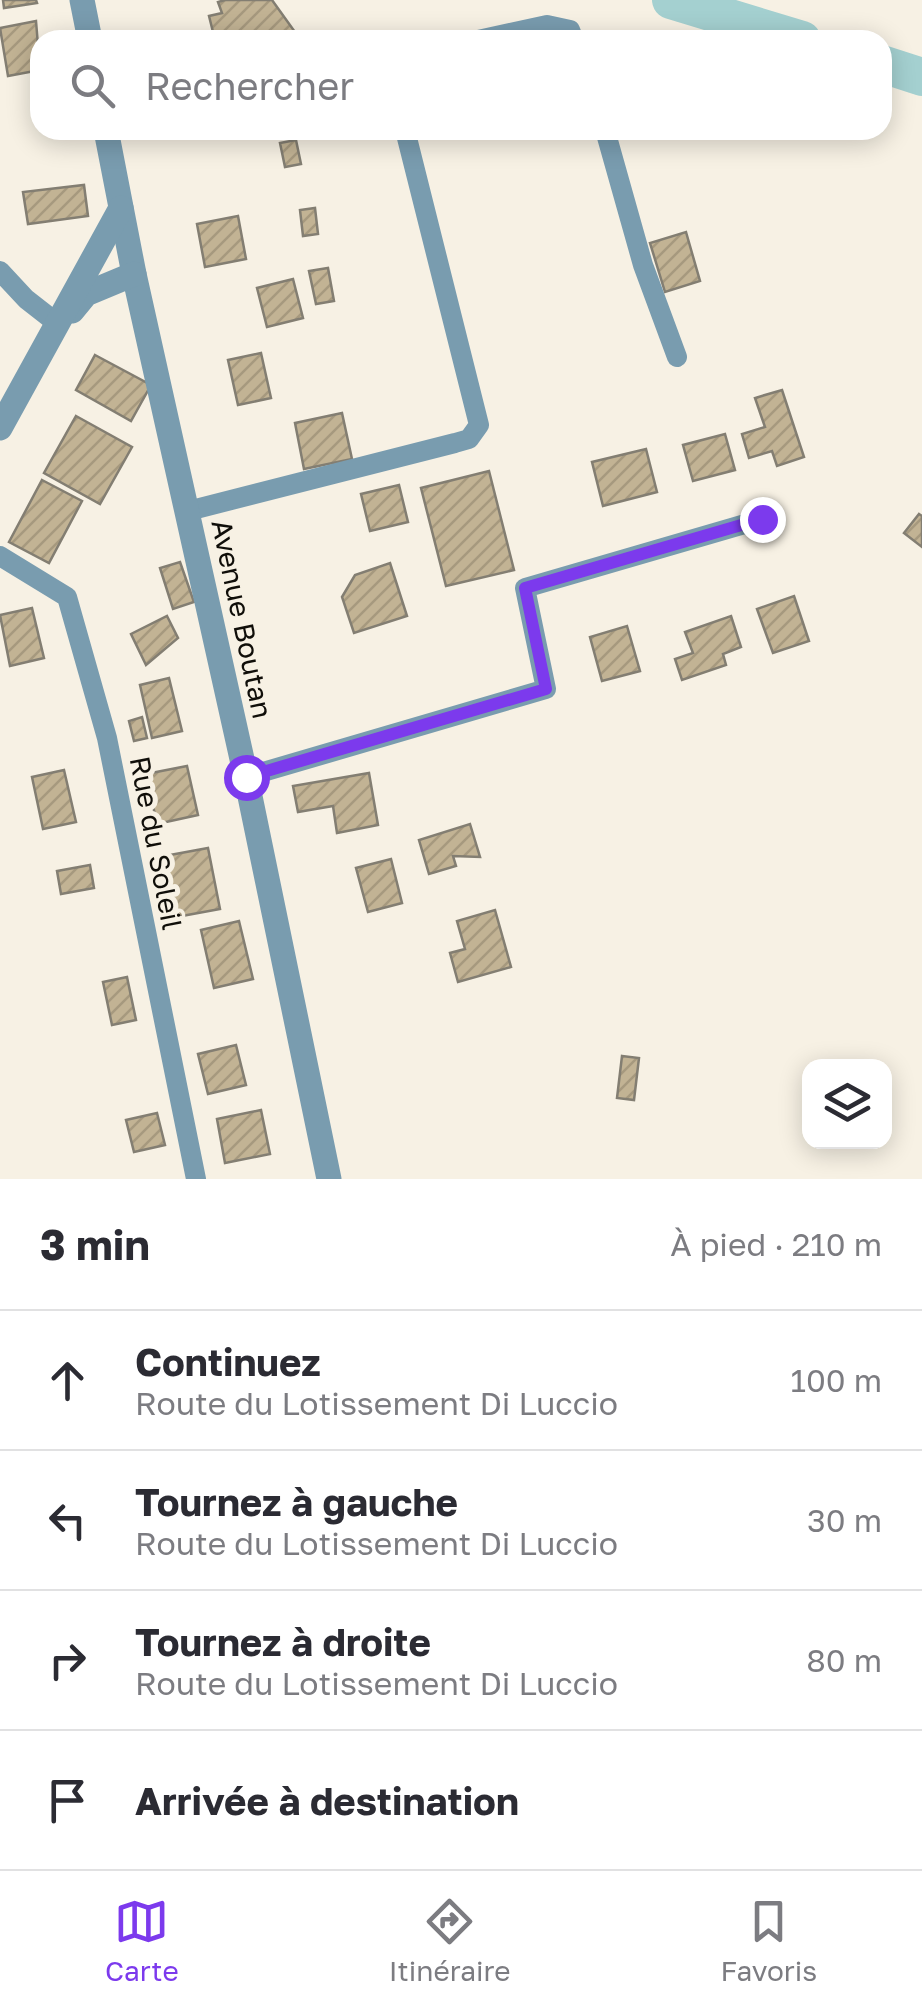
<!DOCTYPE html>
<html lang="fr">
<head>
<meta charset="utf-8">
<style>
  body { margin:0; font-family:"Golos Text",sans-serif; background:#f7f7f7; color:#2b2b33 }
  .controls { position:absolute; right:30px; bottom:30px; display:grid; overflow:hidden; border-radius:20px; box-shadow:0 5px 25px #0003 }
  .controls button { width:90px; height:90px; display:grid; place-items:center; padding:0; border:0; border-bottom:2px solid #e1e1e2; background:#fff; color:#2b2b33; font:50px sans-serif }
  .stop { position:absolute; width:30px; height:30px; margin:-22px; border:8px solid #7c3aed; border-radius:50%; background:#fff }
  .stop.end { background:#7c3aed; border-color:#fff; box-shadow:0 2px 10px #0008 }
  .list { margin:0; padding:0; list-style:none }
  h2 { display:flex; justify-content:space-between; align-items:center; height:130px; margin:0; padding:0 40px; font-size:42px }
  h2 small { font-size:32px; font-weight:400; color:#7c7c81 }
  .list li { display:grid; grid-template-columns:65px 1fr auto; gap:30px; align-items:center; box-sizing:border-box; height:140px; padding:0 40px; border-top:2px solid #e1e1e2 }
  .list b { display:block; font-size:38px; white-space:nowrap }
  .list p { margin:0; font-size:32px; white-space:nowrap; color:#7c7c81 }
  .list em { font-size:32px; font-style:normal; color:#7c7c81 }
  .icon { flex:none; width:55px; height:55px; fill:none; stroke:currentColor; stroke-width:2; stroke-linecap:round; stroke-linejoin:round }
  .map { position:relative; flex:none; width:922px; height:1179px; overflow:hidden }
  .search { position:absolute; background:#fff; box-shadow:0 5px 25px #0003; left:30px; right:30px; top:30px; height:110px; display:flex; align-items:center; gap:25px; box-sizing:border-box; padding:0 35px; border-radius:30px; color:#7c7c81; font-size:38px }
  .sheet { height:690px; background:#fff }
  nav { display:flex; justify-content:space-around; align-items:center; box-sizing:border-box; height:140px; border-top:2px solid #e1e1e2; background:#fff; font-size:28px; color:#7c7c81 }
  nav a { display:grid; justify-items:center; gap:5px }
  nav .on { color:#7c3aed }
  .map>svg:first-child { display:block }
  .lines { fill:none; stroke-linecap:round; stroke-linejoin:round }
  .river { stroke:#a4d0d0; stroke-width:38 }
  .building { fill:url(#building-hatch); stroke:#837e72; stroke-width:2.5 }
  .minor { stroke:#799caf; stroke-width:20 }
  .tertiary { stroke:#799caf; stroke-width:25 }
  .route { stroke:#7c3aed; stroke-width:12 }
  .labels { text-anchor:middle; stroke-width:10; stroke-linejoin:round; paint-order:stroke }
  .street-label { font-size:28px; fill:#100e09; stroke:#f7f1e4 }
</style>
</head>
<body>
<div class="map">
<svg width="922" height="1179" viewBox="0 0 922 1179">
  <defs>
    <pattern id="building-hatch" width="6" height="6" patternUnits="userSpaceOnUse" patternTransform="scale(2.5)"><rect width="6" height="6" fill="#c2b394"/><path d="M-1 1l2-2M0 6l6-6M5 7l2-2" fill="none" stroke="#a6997e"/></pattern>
  </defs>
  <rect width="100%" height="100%" fill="#f7f1e4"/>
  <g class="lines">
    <g class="river">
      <polyline points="671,0 802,40"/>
      <polyline points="882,64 922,77"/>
    </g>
  </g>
  <g class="building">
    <polygon points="3,0 36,0 37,3 4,8"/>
    <polygon points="225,0 272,0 295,32 272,40 215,40 209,16 222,13 218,2"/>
    <polygon points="36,21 40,70 8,76 0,28"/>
    <polygon points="296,140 301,164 285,167 280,143"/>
    <polygon points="84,185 88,216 28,224 23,192"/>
    <polygon points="315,208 318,234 303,236 300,210"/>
    <polygon points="238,216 246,259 205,267 197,224"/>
    <polygon points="686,232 700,281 665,292 650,243"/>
    <polygon points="328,268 334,301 316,304 309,271"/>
    <polygon points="293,279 303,318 267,327 257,288"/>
    <polygon points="261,353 271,398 238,405 228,360"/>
    <polygon points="95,355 151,385 131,421 76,390"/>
    <polygon points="782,390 804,457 777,466 772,451 749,458 742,434 765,427 755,398"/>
    <polygon points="342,413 352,459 304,469 295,423"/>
    <polygon points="76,416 132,447 100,504 44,473"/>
    <polygon points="725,434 735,470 693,481 683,445"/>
    <polygon points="646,449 657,492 603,506 592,462"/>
    <polygon points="489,471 514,570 446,586 421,488"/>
    <polygon points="42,480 82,501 49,563 9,542"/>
    <polygon points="399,485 408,522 370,531 361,494"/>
    <polygon points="919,514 922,516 922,547 904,533"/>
    <polygon points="180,562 194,602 173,609 160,568"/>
    <polygon points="390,563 407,616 354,633 342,597 355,575"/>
    <polygon points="794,596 809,641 773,653 757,609"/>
    <polygon points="32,608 44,658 10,666 0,615"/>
    <polygon points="167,616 178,638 146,665 131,634"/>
    <polygon points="731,616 741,647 723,654 726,665 682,680 675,659 693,653 685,632"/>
    <polygon points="627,626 640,671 602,681 590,637"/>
    <polygon points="169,678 182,731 152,738 140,685"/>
    <polygon points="142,717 147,738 134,741 129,721"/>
    <polygon points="187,766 198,815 157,824 146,774"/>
    <polygon points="64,770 76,822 43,829 32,777"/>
    <polygon points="369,773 378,825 337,833 333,806 298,812 293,786"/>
    <polygon points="470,824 480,857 453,856 456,866 429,874 419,840"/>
    <polygon points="208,848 220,909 171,918 159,857"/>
    <polygon points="391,859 402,903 368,912 356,868"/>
    <polygon points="90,865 94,888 61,894 57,871"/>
    <polygon points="495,910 511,967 458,982 450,953 465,949 457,921"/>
    <polygon points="239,921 253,979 214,988 201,930"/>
    <polygon points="127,977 136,1020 112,1025 103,982"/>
    <polygon points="236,1045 246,1085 208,1094 198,1054"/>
    <polygon points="622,1056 639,1058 634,1100 617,1098"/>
    <polygon points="261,1110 270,1154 225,1163 217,1119"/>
    <polygon points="157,1113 165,1145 134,1152 126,1120"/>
  </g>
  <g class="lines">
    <g class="minor">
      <polyline points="478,40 547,25 570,30 574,40"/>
      <polyline points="605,130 643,265 677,357"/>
      <polyline points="0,271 26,299 58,324"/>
      <polyline points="188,511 455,443 469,439 479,425 405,130"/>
      <polyline points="0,556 67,597 107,738 196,1179"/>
      <polyline points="246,777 546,689 525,588 762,519"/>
    </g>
    <g class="tertiary">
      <polyline points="82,0 90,40"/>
      <polyline points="106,130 134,274 246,777 329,1179"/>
      <polyline points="72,311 86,294 134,274"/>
      <polyline points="0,428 121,208"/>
    </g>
  </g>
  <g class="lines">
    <polyline class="route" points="246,777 546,689 525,588 762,519"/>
  </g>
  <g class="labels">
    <g class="street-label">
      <text transform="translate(242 619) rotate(78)" y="10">Avenue Boutan</text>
      <text transform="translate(156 843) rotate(79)" y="10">Rue du Soleil</text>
    </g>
  </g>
</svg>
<div class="controls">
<button><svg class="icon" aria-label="layers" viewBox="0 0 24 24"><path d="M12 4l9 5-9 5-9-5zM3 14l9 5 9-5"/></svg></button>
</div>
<div class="stop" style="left:246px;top:777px"></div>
<div class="stop end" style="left:762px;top:519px"></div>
<div class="search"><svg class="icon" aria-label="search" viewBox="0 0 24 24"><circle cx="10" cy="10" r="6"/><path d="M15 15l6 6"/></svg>Rechercher</div>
</div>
<section class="sheet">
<h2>3 min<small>À pied · 210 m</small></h2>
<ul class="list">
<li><svg class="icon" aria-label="ahead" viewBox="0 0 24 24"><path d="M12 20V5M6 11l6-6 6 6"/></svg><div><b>Continuez</b><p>Route du Lotissement Di Luccio</p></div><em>100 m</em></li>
<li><svg class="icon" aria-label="left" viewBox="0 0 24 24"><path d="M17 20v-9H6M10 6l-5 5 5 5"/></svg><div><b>Tournez à gauche</b><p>Route du Lotissement Di Luccio</p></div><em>30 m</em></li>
<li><svg class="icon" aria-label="right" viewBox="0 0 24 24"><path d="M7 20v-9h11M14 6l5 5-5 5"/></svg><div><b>Tournez à droite</b><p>Route du Lotissement Di Luccio</p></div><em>80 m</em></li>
<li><svg class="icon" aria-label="arrive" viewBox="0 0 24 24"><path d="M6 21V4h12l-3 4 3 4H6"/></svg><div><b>Arrivée à destination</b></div></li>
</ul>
</section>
<nav>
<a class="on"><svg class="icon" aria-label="map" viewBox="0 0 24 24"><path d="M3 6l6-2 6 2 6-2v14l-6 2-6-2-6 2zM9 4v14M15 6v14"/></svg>Carte</a>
<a><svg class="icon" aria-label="directions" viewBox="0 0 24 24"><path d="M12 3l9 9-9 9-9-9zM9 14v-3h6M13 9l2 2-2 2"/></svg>Itinéraire</a>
<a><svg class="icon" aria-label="saved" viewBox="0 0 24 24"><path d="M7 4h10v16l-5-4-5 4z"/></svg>Favoris</a>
</nav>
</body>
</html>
